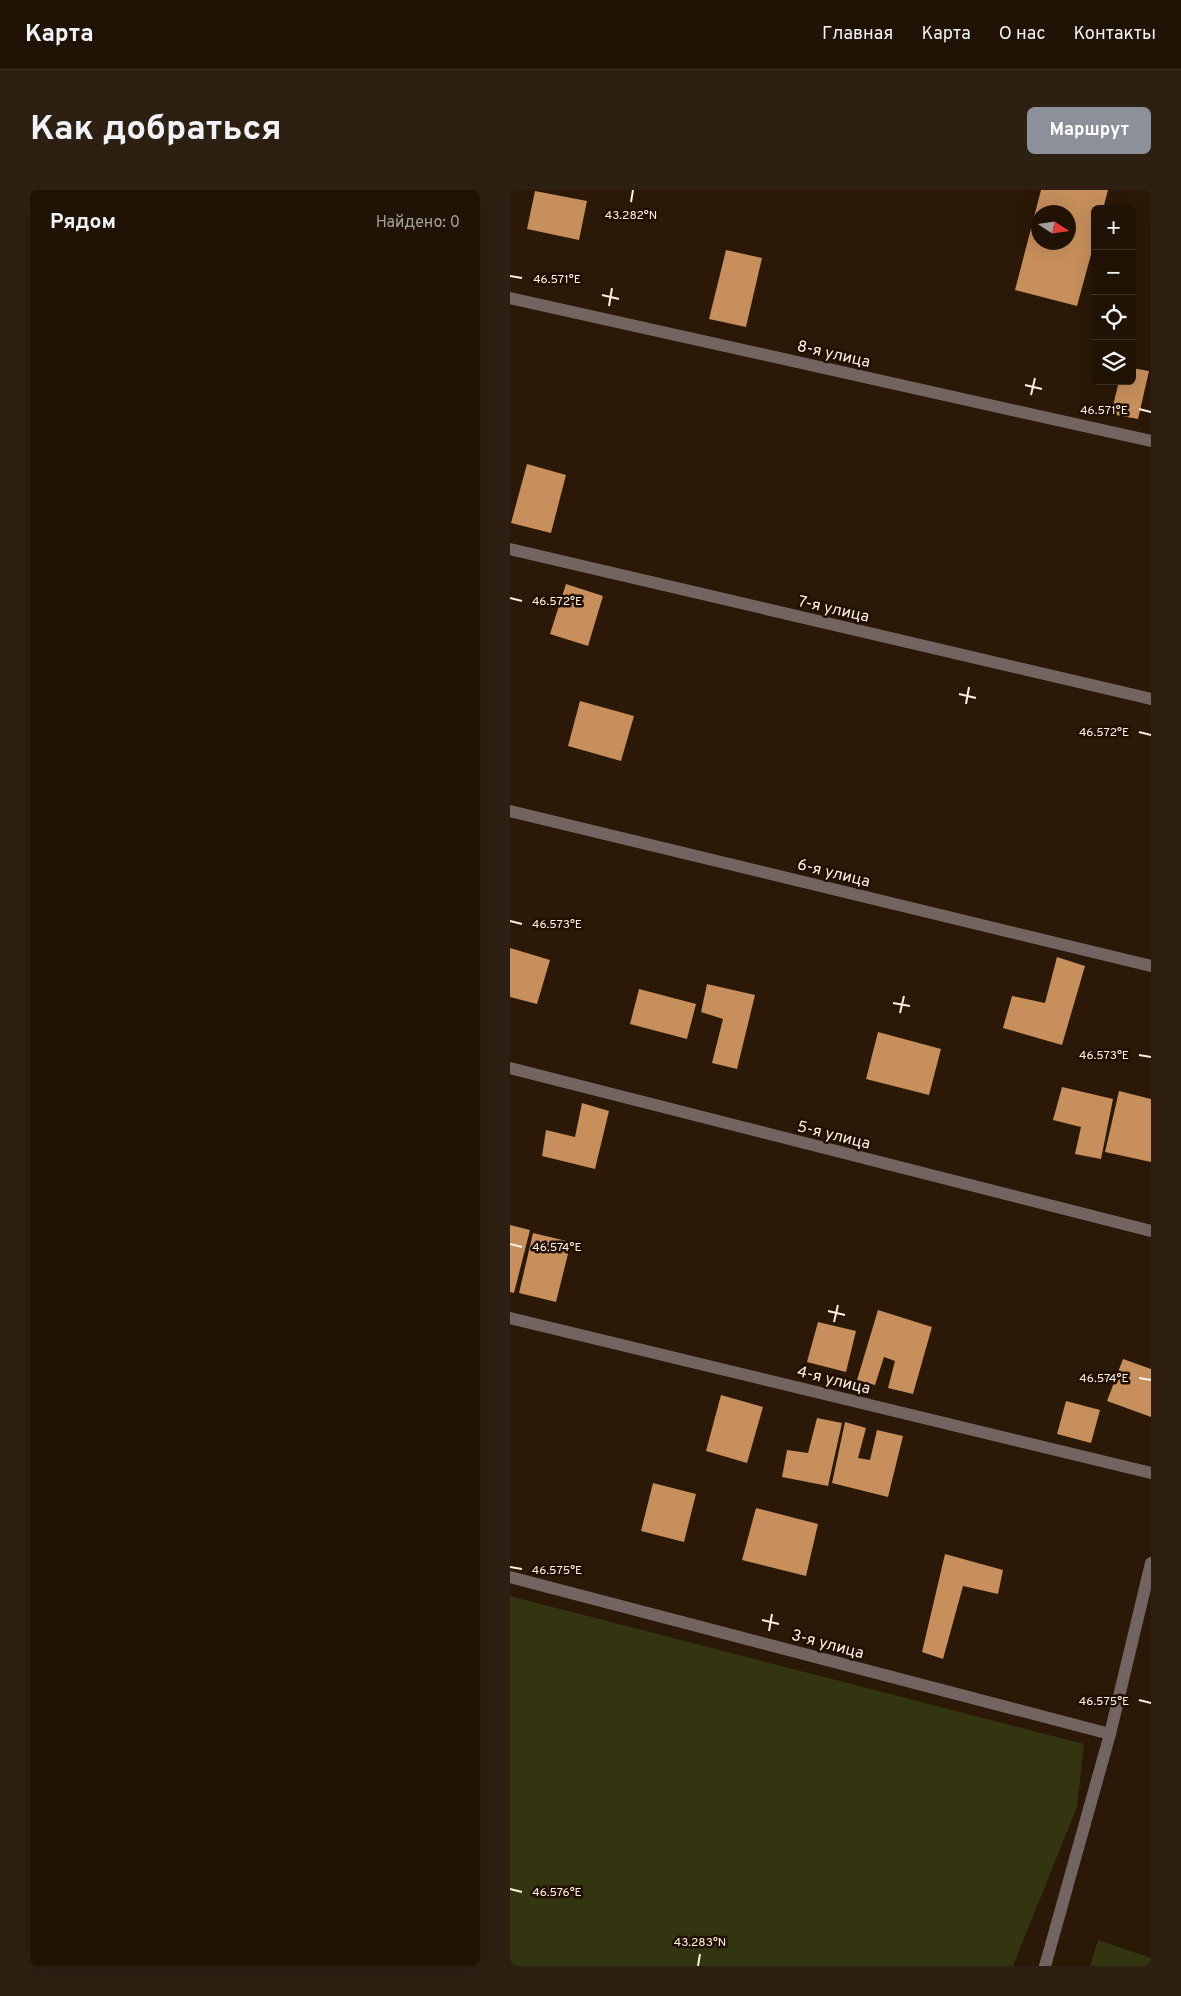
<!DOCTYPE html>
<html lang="ru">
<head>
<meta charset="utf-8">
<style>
  body { margin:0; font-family:Overpass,sans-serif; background:#2d2013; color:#f1f3f6 }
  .controls { position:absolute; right:15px; top:15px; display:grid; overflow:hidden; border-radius:8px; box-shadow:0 5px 20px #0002 }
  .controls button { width:45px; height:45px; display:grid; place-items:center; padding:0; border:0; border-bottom:1px solid #3d3227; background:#201205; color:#f1f3f6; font:25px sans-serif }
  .compass { position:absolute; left:521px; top:15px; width:45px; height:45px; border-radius:50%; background:#201205; box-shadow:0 5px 20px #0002; rotate:102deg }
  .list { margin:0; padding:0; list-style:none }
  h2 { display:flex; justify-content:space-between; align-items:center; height:65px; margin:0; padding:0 20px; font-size:21px }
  h2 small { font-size:16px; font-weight:400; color:#a29e9a }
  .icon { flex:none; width:28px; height:28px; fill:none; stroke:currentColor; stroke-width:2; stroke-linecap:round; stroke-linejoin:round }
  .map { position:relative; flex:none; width:641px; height:1776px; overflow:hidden; border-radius:8px }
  header { display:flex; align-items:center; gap:30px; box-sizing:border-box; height:70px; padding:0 25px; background:#201205; border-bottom:1px solid #3d3227 }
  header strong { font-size:24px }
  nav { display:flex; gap:28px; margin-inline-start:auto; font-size:18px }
  .intro { display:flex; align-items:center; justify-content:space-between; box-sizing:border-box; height:120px; padding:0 30px }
  h1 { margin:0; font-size:35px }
  .button { padding:12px 22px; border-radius:8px; background:#8c9099; color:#fff; font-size:18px; font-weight:700 }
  main { display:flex; gap:30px; padding:0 30px }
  aside { flex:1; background:#201205; border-radius:8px; box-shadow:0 5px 20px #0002 }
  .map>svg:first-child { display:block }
  .green { fill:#32350f }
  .building { fill:#c68f5b; fill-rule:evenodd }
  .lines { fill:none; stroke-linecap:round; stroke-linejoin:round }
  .minor { stroke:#726561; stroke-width:12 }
  .ticks { fill:none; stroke:#fdf0e4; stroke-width:2 }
  .labels { text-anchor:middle; stroke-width:5; stroke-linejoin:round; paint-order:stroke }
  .street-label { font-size:16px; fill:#fdf0e4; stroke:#210f01 }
  .ticks-label { font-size:12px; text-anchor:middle; fill:#fdf0e4; stroke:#210f01; stroke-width:5; stroke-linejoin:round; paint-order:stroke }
</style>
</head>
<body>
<header>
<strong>Карта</strong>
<nav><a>Главная</a><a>Карта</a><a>О нас</a><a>Контакты</a></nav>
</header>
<div class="intro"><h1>Как добраться</h1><a class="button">Маршрут</a></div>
<main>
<aside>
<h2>Рядом<small>Найдено: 0</small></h2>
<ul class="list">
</ul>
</aside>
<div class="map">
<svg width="641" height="1776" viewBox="0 0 641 1776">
  <rect width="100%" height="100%" fill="#2b1807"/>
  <g class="green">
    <polygon points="0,1406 574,1554 567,1617 503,1776 0,1776"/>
    <polygon points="588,1750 641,1768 641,1776 580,1776"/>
  </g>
  <g class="building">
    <path d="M531 0H598L593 19H585V50L567 116 505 100ZM528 22H558V52H528Z"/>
    <polygon points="25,1 77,11 69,50 17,39"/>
    <polygon points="216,60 252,68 236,137 199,129"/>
    <polygon points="622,178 639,181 628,229 601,224 609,191 622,191"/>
    <polygon points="17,274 56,285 41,343 1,333"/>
    <polygon points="56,394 93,406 78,456 40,444"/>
    <polygon points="70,511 124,526 111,571 58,556"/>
    <polygon points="0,758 40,770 27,814 0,807"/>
    <polygon points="547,767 575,776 552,855 493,838 502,806 535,813"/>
    <polygon points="197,794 245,805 227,879 202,873 213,829 191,822"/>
    <polygon points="129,799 186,814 177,849 120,834"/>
    <polygon points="368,842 431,859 419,905 356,889"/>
    <polygon points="552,897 603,909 591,969 565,964 571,937 543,930"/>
    <polygon points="609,901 641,909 641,972 595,962"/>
    <polygon points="72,913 99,921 85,979 32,966 36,940 65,947"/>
    <polygon points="0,1035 20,1040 4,1103 0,1102"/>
    <polygon points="23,1043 61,1052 46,1112 9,1103"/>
    <polygon points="368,1120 422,1137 403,1204 378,1198 385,1171 374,1167 365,1195 347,1190"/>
    <polygon points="308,1132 346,1141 336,1182 297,1172"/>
    <polygon points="613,1169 641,1179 641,1227 597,1211"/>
    <polygon points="211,1205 253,1217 237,1273 196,1261"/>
    <polygon points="556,1211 590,1220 581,1253 547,1244"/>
    <polygon points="307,1228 332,1233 318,1296 272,1287 277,1260 298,1263"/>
    <polygon points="335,1232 356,1238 348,1268 360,1270 367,1240 393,1246 378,1307 322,1293"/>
    <polygon points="143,1293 186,1304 174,1352 131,1341"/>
    <polygon points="246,1318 308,1334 296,1386 232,1370"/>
    <polygon points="435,1364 493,1380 488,1404 453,1396 433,1469 412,1462"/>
  </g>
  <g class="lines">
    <g class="minor">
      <polyline points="0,108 641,251"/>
      <polyline points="0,359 641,509"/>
      <polyline points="0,621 641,776"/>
      <polyline points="0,878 641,1041"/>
      <polyline points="0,1128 641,1283"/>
      <polyline points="0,1387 600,1544"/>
      <polyline points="535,1776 600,1544 641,1373"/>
    </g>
  </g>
  <path class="ticks" d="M121 12 123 0M0 86 12 88M92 105 109 109M99 116 102 98M515 195 532 199M521 205 525 188M629 219 641 222M0 408 12 411M449 504 466 508M456 514 459 497M629 542 641 545M0 731 12 734M383 813 400 816M390 823 394 806M629 865 641 867M0 1054 12 1057M318 1121 335 1125M324 1132 328 1115M629 1188 641 1190M0 1377 12 1379M252 1430 269 1434M259 1441 262 1424M629 1510 641 1513M0 1699 12 1702M188 1776 190 1764"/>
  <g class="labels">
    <g class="street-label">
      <text transform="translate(324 163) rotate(13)" y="6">8-я улица</text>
      <text transform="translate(324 418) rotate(13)" y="6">7-я улица</text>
      <text transform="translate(324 682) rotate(14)" y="6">6-я улица</text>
      <text transform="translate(324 944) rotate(14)" y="6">5-я улица</text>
      <text transform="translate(324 1189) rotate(14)" y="6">4-я улица</text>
      <text transform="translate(318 1453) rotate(15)" y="6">3-я улица</text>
    </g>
  </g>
  <g class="ticks-label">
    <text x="121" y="29">43.282°N</text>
    <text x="47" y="93">46.571°E</text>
    <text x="594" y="224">46.571°E</text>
    <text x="47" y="415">46.572°E</text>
    <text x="594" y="546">46.572°E</text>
    <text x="47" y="738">46.573°E</text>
    <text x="594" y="869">46.573°E</text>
    <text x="47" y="1061">46.574°E</text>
    <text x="594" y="1192">46.574°E</text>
    <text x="47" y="1384">46.575°E</text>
    <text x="594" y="1515">46.575°E</text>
    <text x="47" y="1706">46.576°E</text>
    <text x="190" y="1756">43.283°N</text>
  </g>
</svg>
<div class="controls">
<button>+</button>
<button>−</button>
<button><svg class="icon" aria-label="locate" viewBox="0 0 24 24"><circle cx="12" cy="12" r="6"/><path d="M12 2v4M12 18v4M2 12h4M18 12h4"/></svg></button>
<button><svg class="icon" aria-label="layers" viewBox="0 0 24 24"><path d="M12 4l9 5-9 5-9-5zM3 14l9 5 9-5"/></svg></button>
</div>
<svg class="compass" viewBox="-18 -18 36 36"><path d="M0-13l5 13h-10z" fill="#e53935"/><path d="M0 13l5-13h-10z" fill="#a29e9a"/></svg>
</div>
</main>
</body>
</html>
